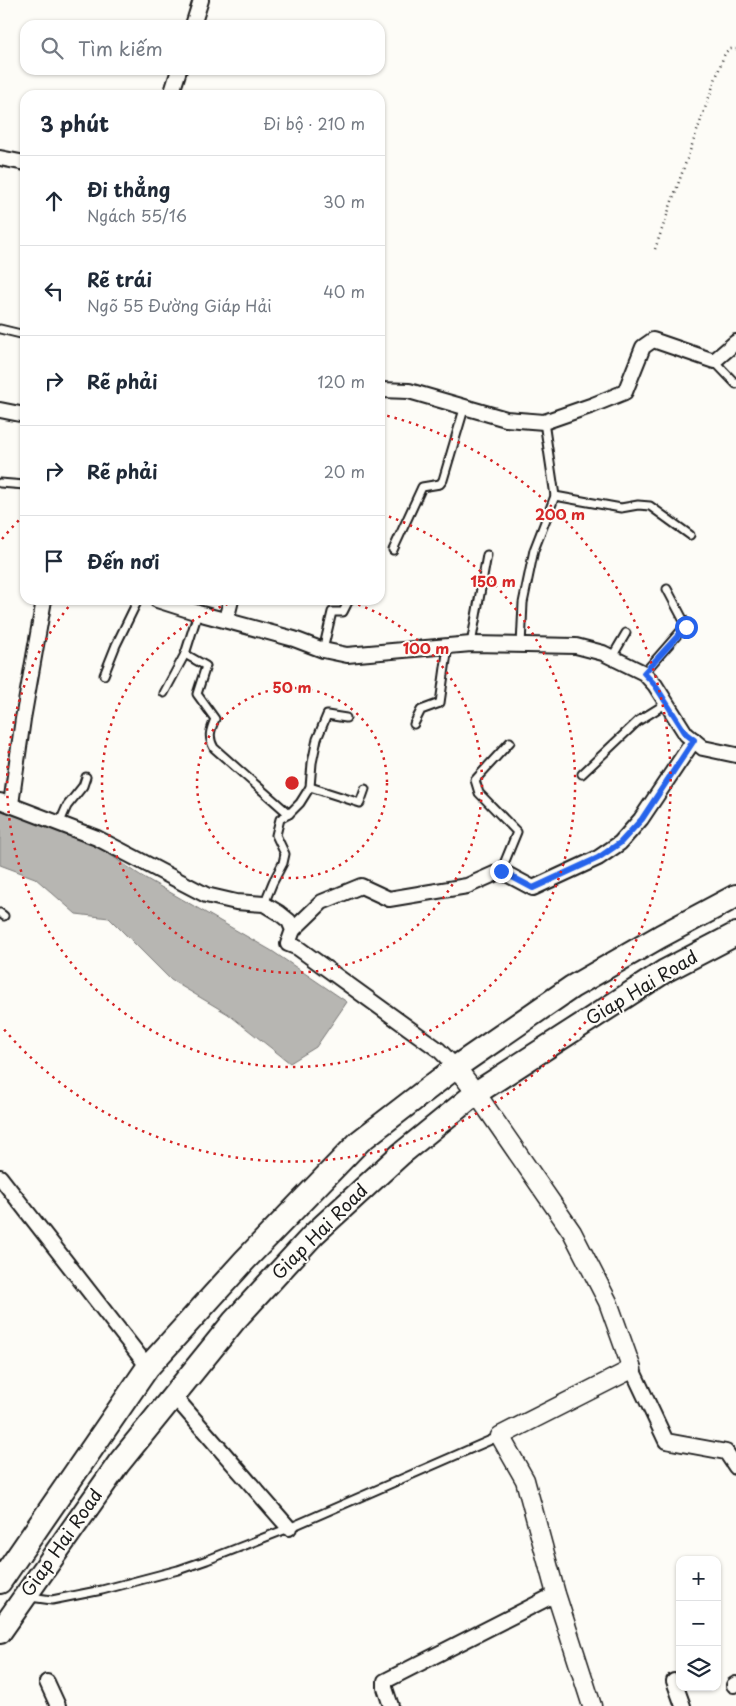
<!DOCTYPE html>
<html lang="vi">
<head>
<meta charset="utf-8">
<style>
  body { margin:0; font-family:"Playpen Sans",sans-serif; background:#f6f6f7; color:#1f2937 }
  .controls { position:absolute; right:15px; bottom:15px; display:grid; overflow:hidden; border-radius:10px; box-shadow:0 1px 4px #0004 }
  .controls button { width:45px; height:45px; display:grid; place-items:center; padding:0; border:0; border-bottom:1px solid #e0e1e3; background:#fff; color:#1f2937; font:25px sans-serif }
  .stop { position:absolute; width:15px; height:15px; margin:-11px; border:4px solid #2563eb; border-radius:50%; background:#fff }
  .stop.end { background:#2563eb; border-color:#fff; box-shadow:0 1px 5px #0008 }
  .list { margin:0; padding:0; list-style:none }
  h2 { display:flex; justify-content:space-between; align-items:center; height:65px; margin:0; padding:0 20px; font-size:21px }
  h2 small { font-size:16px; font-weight:400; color:#747a83 }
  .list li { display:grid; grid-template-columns:32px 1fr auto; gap:15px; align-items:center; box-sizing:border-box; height:90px; padding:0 20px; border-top:1px solid #e0e1e3 }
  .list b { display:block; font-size:19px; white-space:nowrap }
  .list p { margin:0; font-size:16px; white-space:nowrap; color:#747a83 }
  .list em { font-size:16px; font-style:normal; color:#747a83 }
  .icon { flex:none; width:28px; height:28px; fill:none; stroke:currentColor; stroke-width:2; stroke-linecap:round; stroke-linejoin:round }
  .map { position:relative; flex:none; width:736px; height:1706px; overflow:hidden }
  .search { position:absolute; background:#fff; box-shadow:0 1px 4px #0004; left:20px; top:20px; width:365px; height:55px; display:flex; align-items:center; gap:12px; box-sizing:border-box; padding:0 18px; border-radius:15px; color:#747a83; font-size:19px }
  .panel { position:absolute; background:#fff; box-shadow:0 1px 4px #0004; left:20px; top:90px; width:365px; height:515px; border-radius:15px }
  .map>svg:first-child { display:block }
  .water { fill:#b7b6b2; stroke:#797876 }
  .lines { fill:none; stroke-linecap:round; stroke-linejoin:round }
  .service-casing { stroke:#1c1c1c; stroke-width:11 }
  .minor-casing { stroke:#1c1c1c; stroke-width:18 }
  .tertiary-casing { stroke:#1c1c1c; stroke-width:21 }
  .trunk-casing { stroke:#1c1c1c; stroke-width:26 }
  .path { stroke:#1c1c1c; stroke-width:2.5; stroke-dasharray:1 4; stroke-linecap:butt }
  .service { stroke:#fdfcf7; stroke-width:7 }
  .minor { stroke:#fdfcf7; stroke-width:14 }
  .tertiary { stroke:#fdfcf7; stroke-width:18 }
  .trunk { stroke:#fdfcf7; stroke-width:22 }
  .route { stroke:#2563eb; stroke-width:6 }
  .ring { fill:none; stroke:#d62828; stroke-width:2.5; stroke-dasharray:2.5 5 }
  .labels { text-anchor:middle; stroke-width:4; stroke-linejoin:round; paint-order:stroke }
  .street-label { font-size:18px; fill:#1c1c1c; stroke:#fdfcf7 }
  .centre { fill:#d62828; stroke:#fdfcf7; stroke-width:2.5 }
  .ring-label { font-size:15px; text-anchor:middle; font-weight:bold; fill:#d62828; stroke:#fdfcf7; stroke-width:4; stroke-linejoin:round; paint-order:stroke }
</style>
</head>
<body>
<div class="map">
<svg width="736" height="1706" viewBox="0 0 736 1706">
  <rect width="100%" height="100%" fill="#fdfcf7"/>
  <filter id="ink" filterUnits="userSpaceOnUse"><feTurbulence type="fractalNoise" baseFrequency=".02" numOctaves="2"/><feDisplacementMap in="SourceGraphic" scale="10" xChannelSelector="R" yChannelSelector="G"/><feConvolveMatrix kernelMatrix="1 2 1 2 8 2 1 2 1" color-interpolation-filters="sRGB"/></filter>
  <g filter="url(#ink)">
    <polygon class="water" points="0,810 94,844 140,875 272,951 347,1002 316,1047 290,1063 228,1014 171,980 109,918 76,914 35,878 0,865"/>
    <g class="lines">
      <defs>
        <g id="service">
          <polyline points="0,329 25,335"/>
          <polyline points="714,361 736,384"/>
          <polyline points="0,483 25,485"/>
          <polyline points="555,496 621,508 638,505 650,506 690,535"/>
          <polyline points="393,550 422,487 440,484 443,480 464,409"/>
          <polyline points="471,644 487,555"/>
          <polyline points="521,645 523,603 534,550 555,496 544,422"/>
          <polyline points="323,650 332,612 343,612 349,600"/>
          <path d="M185 654 206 666 197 694 215 719C210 731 208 737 214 748L289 814"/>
          <polyline points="612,657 626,633"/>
          <polyline points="644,673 686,625 667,589"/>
          <polyline points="104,675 116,645 138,600"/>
          <polyline points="164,693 185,654 198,613"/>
          <polyline points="414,724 421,710 440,703 448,646"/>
          <polyline points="582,774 638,721 667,703"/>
          <polyline points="310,787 360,803 365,789"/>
          <polyline points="59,824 67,806 83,786 86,777"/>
          <polyline points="501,871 517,832 479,793 475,780 510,742"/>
          <polyline points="264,904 273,882 283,863 285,854 276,835 280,819 289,814 300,803 310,787 312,763 317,739 327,715 346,718"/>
          <polyline points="0,913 4,916"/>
          <polyline points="30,1597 52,1600 102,1590 178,1570 207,1560 289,1528 500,1436"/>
        </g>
        <g id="minor">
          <polyline points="193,25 201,0"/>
          <polyline points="171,95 179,70"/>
          <polyline points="0,158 25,163"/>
          <polyline points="380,390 409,391 506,419 544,422 593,405 625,392 643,347 653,340 714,361 736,342"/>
          <polyline points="0,410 25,415"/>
          <polyline points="157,600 198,613 294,639 323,650 347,655 471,644 576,646 603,653 644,673 655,685 686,734 703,748 736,755"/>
          <polyline points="226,620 231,600"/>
          <polyline points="0,801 97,838 206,895 236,902 264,904 279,913 289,921 293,930 288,944 298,948 439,1050 456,1067"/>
          <polyline points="11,804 23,719 44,600"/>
          <polyline points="293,930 322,902 361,886 389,899 467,886 501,871 533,888 598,858 620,843 641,819 694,740"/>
          <polyline points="0,1177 148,1367"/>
          <polyline points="632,1369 666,1441 726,1452 736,1467"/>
          <polyline points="173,1395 289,1528"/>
          <polyline points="674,1681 683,1706"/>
          <polyline points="47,1682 58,1706"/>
          <polyline points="734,1685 736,1684"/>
          <polyline points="391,1706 385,1688 385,1681 389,1679 556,1594"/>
        </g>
        <polyline id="tertiary" points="456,1067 476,1093 572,1232 608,1302 632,1369 500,1436 525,1480 556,1594 592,1706"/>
        <g id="trunk">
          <polyline points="0,1582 148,1367 245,1260 360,1141 456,1067 572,987 661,936 736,896"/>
          <polyline points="0,1632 119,1463 234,1321 314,1234 401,1154 476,1093 665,971 736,934"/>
        </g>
      </defs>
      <use href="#service" class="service-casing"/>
      <use href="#minor" class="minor-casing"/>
      <use href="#tertiary" class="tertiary-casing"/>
      <use href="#trunk" class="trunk-casing"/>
      <path class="path" d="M655 249 723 58C726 51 728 48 736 49"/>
      <use href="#service" class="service"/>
      <use href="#minor" class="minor"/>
      <use href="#tertiary" class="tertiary"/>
      <use href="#trunk" class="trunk"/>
    </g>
  </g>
  <g class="lines" filter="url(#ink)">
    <polyline class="route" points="501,871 533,888 598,858 620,843 642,819 694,740 686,734 655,685 644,673 686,627"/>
  </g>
  <g class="ring">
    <circle cx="292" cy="783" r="95"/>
    <path d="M344 600A190 190 0 1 1 240 600"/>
    <path d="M382 514A284 284 0 1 1 74 600"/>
    <path d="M2 539A379 379 0 0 1 24 515M380 414A379 379 0 1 1 2 1027"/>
  </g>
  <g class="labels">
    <g class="street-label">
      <text transform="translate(642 988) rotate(-31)" y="6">Giap Hai Road</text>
      <text transform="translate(320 1232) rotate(-45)" y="6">Giap Hai Road</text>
      <text transform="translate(62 1543) rotate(-55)" y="6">Giap Hai Road</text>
    </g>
  </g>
  <circle cx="292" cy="783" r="8" class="centre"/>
  <g class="ring-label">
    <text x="560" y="520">200 m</text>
    <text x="493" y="587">150 m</text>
    <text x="426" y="654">100 m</text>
    <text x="292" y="693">50 m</text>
  </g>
</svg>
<div class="controls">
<button>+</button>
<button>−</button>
<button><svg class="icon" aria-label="layers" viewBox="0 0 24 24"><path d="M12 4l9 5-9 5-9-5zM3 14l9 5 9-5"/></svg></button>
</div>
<div class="stop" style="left:686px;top:627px"></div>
<div class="stop end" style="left:501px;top:871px"></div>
<div class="search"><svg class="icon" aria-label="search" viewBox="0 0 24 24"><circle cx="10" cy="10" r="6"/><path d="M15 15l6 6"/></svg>Tìm kiếm</div>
<section class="panel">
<h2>3 phút<small>Đi bộ · 210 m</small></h2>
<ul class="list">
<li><svg class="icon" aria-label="ahead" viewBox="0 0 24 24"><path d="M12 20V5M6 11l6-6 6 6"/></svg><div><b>Đi thẳng</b><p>Ngách 55/16</p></div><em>30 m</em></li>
<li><svg class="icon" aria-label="left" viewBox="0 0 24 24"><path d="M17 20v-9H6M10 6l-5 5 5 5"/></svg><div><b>Rẽ trái</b><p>Ngõ 55 Đường Giáp Hải</p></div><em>40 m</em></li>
<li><svg class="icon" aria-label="right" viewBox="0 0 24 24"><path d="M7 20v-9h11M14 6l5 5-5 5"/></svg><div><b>Rẽ phải</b></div><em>120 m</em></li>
<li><svg class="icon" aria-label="right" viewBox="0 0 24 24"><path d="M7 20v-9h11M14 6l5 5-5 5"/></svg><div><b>Rẽ phải</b></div><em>20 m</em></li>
<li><svg class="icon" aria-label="arrive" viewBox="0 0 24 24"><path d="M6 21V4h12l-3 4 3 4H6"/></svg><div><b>Đến nơi</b></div></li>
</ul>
</section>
</div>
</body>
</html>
